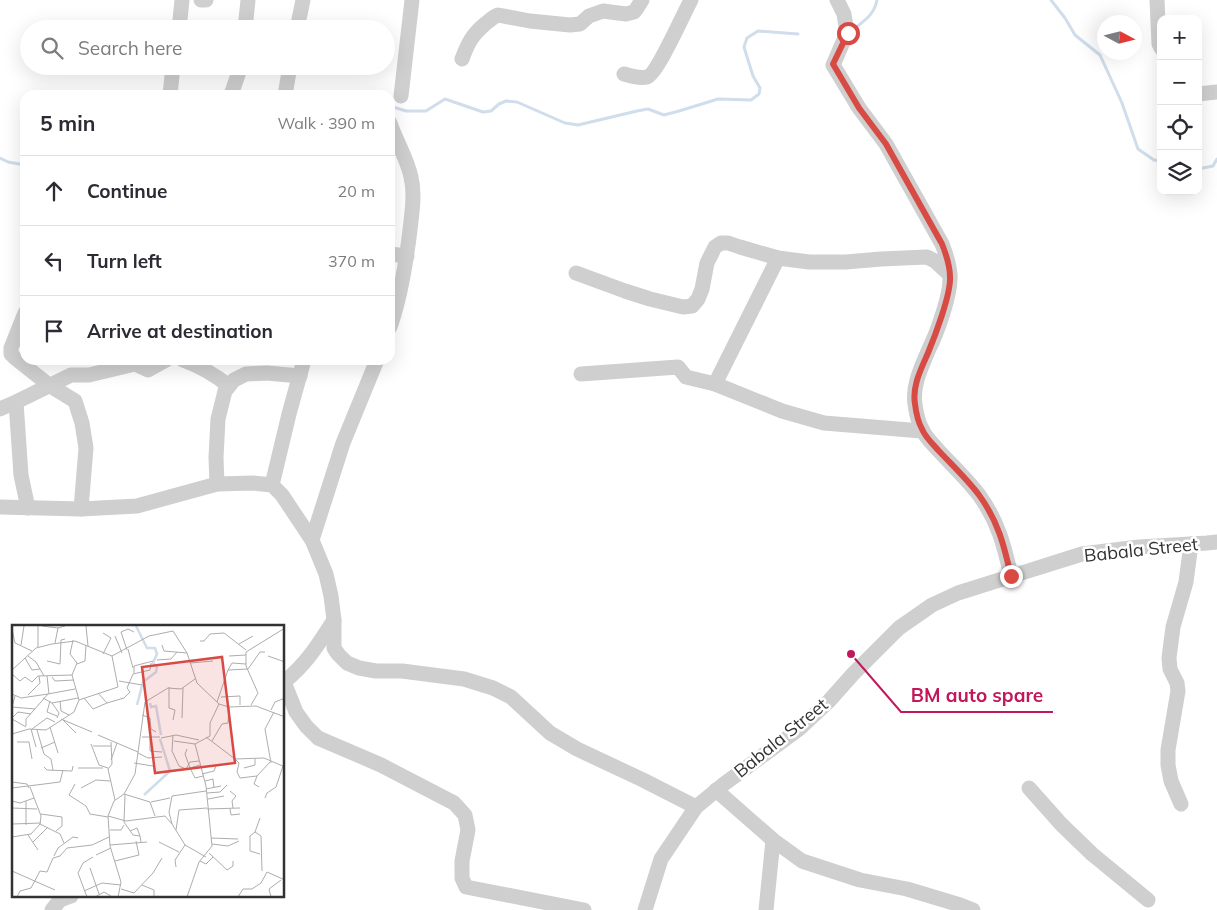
<!DOCTYPE html>
<html lang="en">
<head>
<meta charset="utf-8">
<style>
  body { margin:0; font-family:Mulish,sans-serif; background:#f7f7f7; color:#2b2b33 }
  .controls { position:absolute; right:15px; top:15px; display:grid; overflow:hidden; border-radius:10px; box-shadow:0 5px 20px #0002 }
  .controls button { width:45px; height:45px; display:grid; place-items:center; padding:0; border:0; border-bottom:1px solid #e1e1e2; background:#fff; color:#2b2b33; font:25px sans-serif }
  .compass { position:absolute; left:1097px; top:15px; width:45px; height:45px; border-radius:50%; background:#fff; box-shadow:0 5px 20px #0002; rotate:97deg }
  .stop { position:absolute; width:15px; height:15px; margin:-11px; border:4px solid #d84b45; border-radius:50%; background:#fff }
  .stop.end { background:#d84b45; border-color:#fff; box-shadow:0 1px 5px #0008 }
  .list { margin:0; padding:0; list-style:none }
  h2 { display:flex; justify-content:space-between; align-items:center; height:65px; margin:0; padding:0 20px; font-size:21px }
  h2 small { font-size:16px; font-weight:400; color:#7c7c81 }
  .list li { display:grid; grid-template-columns:32px 1fr auto; gap:15px; align-items:center; box-sizing:border-box; height:70px; padding:0 20px; border-top:1px solid #e1e1e2 }
  .list b { display:block; font-size:19px; white-space:nowrap }
  .list em { font-size:16px; font-style:normal; color:#7c7c81 }
  .icon { flex:none; width:28px; height:28px; fill:none; stroke:currentColor; stroke-width:2; stroke-linecap:round; stroke-linejoin:round }
  .map { position:relative; flex:none; width:1217px; height:910px; overflow:hidden }
  .search { position:absolute; background:#fff; box-shadow:0 5px 20px #0002; left:20px; top:20px; width:375px; height:55px; display:flex; align-items:center; gap:12px; box-sizing:border-box; padding:0 18px; border-radius:28px; color:#7c7c81; font-size:19px }
  .panel { position:absolute; background:#fff; box-shadow:0 5px 20px #0002; left:20px; top:90px; width:375px; height:275px; border-radius:15px }
  .map>svg:first-child { display:block }
  .lines { fill:none; stroke-linecap:round; stroke-linejoin:round }
  .stream { stroke:#d0ddeb; stroke-width:3 }
  .minor { stroke:#cfcfcf; stroke-width:15 }
  .route { stroke:#d84b45; stroke-width:6 }
  .labels { text-anchor:middle; stroke-width:5; stroke-linejoin:round; paint-order:stroke }
  .street-label { font-size:18px; fill:#323232; stroke:#fff }
  .inset-river { fill:none; stroke:#d0ddeb; stroke-width:2.5 }
  .inset-road { fill:none; stroke:#adadad; stroke-width:1 }
  .view { fill:#d84b45; fill-opacity:0.15; stroke:#d84b45; stroke-width:2.5 }
  .inset-edge { fill:none; stroke:#323232; stroke-width:2.5 }
  .leader { fill:none; stroke:#c2185b; stroke-width:2 }
  .callout-dot { fill:#c2185b; stroke:#fff; stroke-width:2 }
  .callout-label { font-size:19px; text-anchor:middle; font-weight:bold; fill:#c2185b; stroke:#fff; stroke-width:5; stroke-linejoin:round; paint-order:stroke }
</style>
</head>
<body>
<div class="map">
<svg width="1217" height="910" viewBox="0 0 1217 910">
  <rect width="100%" height="100%" fill="#fff"/>
  <g class="lines">
    <g class="stream">
      <polyline points="1051,0 1065,18 1075,35 1100,55 1122,103 1138,149 1154,160 1161,161"/>
      <path d="M854 29C865 20 874 15 877 0"/>
      <polyline points="368,95 378,95"/>
      <polyline points="390,106 406,111 426,111 445,99 483,112 491,111 499,104 506,101 517,102 565,123 578,125 637,111 648,109 664,115 679,111 718,99 751,100 759,94 760,88 753,76 744,47 747,38 758,31 798,34"/>
      <polyline points="0,158 8,162 25,165"/>
      <polyline points="1198,169 1213,166 1217,159"/>
    </g>
    <g class="minor">
      <polyline points="201,0 206,0"/>
      <path d="M837 0 844 14 847 33 833 65 859 108 886 144 942 244C946 254 950 265 950 277 951 294 937 333 929 349 922 366 912 385 915 404 916 412 918 422 922 429 925 437 933 444 938 450 952 465 967 479 979 495 998 521 1004 545 1011 576"/>
      <polyline points="1157,0 1159,44 1161,48"/>
      <polyline points="179,29 182,0"/>
      <polyline points="245,29 248,0"/>
      <polyline points="297,29 303,0"/>
      <path d="M462 59C468 43 472 35 485 24 489 21 493 17 498 15L530 21 570 25 580 24 589 16 603 11 626 14 634 12 637 8 642 0"/>
      <path d="M624 74C631 76 640 79 647 77 657 74 684 13 691 0"/>
      <polyline points="1198,94 1217,92"/>
      <polyline points="170,95 173,66"/>
      <polyline points="231,95 241,66"/>
      <polyline points="285,95 290,66"/>
      <polyline points="401,96 412,0"/>
      <path d="M390 123C396 141 407 158 411 177 415 194 412 212 410 230 406 263 401 296 390 327"/>
      <polyline points="390,254 407,256"/>
      <polyline points="576,273 625,291 650,299 683,307 692,306 698,299 702,289 707,263 715,247 721,243 728,243 740,247 778,258 809,262 846,262 881,259 927,257 935,261 950,275"/>
      <polyline points="25,313 11,348 11,354 15,358 49,385 75,401 82,423 86,448 81,509"/>
      <path d="M183 360C200 366 215 375 229 386"/>
      <polyline points="581,374 678,367 686,377 715,384 782,411 824,423 922,431"/>
      <polyline points="715,384 778,258"/>
      <polyline points="0,409 16,402"/>
      <polyline points="217,484 216,458 218,419 225,391 234,380 246,374 267,373 300,376"/>
      <polyline points="272,485 289,414 304,360"/>
      <polyline points="0,507 81,509 137,506 217,484 253,483 272,485 282,495 312,540 326,574 331,596 334,620 334,648 338,654 347,663 359,668 376,671 402,671 464,679 493,688 511,697 550,733 577,749 643,780 696,807"/>
      <polyline points="28,508 21,475 16,402 71,375 89,375 135,364 148,370 166,360"/>
      <polyline points="312,540 343,443 377,360"/>
      <polyline points="284,682 296,712 306,726 318,738 381,765 454,803 465,815 468,830 462,861 462,878 466,887 584,910"/>
      <path d="M284 682C307 663 318 645 334 620"/>
      <polyline points="1029,788 1061,824 1092,854 1148,900"/>
      <polyline points="716,790 773,840 802,861 860,880 907,889 960,905 973,910"/>
      <polyline points="1181,804 1171,781 1168,765 1168,750 1178,691 1177,683 1170,669 1169,658 1173,627 1186,582 1191,544"/>
      <polyline points="52,910 60,900 71,896"/>
      <polyline points="645,910 661,859 696,807 724,784 799,729 829,701 853,674 899,628 932,605 958,593 1082,554 1139,547 1207,543 1217,542"/>
      <polyline points="766,910 773,840"/>
    </g>
  </g>
  <g class="lines">
    <path class="route" d="M848 33 833 64 859 108 886 144 942 244C946 254 950 265 950 277 951 294 935 336 928 353 921 369 912 386 915 404 916 412 918 422 922 429 925 437 933 444 938 450 952 465 967 479 979 495 998 521 1004 545 1011 576"/>
  </g>
  <g class="labels">
    <g class="street-label">
      <text transform="translate(1141 550) rotate(-6)" y="6">Babala Street</text>
      <text transform="translate(781 738) rotate(-39)" y="6">Babala Street</text>
    </g>
  </g>
  <g transform="translate(12 625)">
    <rect width="272" height="272" fill="#fff"/>
    <path class="inset-river" d="M124 1 135 23H143L145 29 141 38 145 42 144 47 131 57 125 80M138 78 139 82 144 81 149 110M132 170 158 146 148 114"/>
    <path class="inset-road" d="M30 1 46 3M74 1 76 21M0 4 3 18 20 26M103 11 110 28M188 16H192L198 9 212 8 234 25M43 18 46 3 53 1M227 19 241 11M9 20 12 1M150 20 152 26 175 28M26 22V1M116 24 121 43M115 25 109 7 116 4 122 7M91 29 99 13 91 8M16 31 24 37 32 51M217 31 234 30M256 31 273 37M13 33 20 45 28 44M145 35 159 34 165 27M35 36 48 39 49 15 53 14M178 38 201 36M65 39 73 36 74 20M0 45 24 23 40 19 63 16 100 31 137 11 161 6 175 28 185 58 207 79 217 82 244 81 273 92M216 45 220 38 234 39M122 48V41L141 36M0 49 8 56 13 52 20 57 26 51 60 50 65 38 58 29 61 15M35 51 37 69M40 52 43 56 62 55M107 56 130 60M157 62V83L163 85 161 95M86 68 95 78 112 73 118 67 115 63 121 49 138 45 139 38M0 69 9 73 36 69M16 70 28 58 27 51M3 71 0 82 23 84M209 72 228 71V80M31 73 40 78 66 73M72 73 81 84 95 78M67 75 106 62 100 31M38 76 35 87 45 91M48 76 49 86 57 90M205 77 216 45 236 44 248 27H253M40 78 47 88 45 93M239 80 246 68 234 41V27L273 3M259 85 263 77 273 73M130 90 138 93 139 104 144 107M0 93 6 87 19 89M170 93 171 63M0 94 14 102M49 94 80 107M50 94 64 108M14 101V94L36 69 63 64M38 102 46 128M19 104 24 122M20 104 35 93 43 97M25 105 32 129 39 134 41 145M0 109 17 104 34 105 62 87 67 75 60 50M86 110 126 127M161 110 160 126 167 141 174 144 178 137 187 136M130 112H148M138 112V126L150 127M194 112 223 134 252 133 273 142M149 113 164 110 187 115M162 116 183 119M200 116 210 99 216 98 217 82M5 117H17L20 134M99 117 100 139 96 144 103 175M79 119 87 140 96 143M81 121H99M29 123 43 117M175 124 173 129 178 143 188 140M126 128 136 133 150 132M223 134 227 138 225 147 228 153 245 151M99 135 105 118M122 138 141 141M259 138 253 104 262 87M32 142 35 145 60 146 61 141M66 143H91M178 143 183 153 191 151M232 143 243 140V134M190 149 202 146 204 141M193 156 201 154 202 163M0 157 15 159 17 163M63 159 57 170 74 181 78 189 96 192M247 162 242 159 245 151 258 137M0 163 48 157 51 145M69 163 84 155 98 156M194 164 209 161M218 166 224 171 220 176 221 183M195 168 208 167 215 160M112 169 138 177 143 191M113 170 112 197 121 210 128 211 129 217M253 173 255 168 264 162 271 141M196 174 212 171M0 176 8 178 22 173M139 177 158 173M0 183 25 184M195 184 228 183M218 184 219 190 228 189M29 189 50 192V201L44 206M96 191 114 196 153 191 160 199M248 193 243 207 249 211 250 246M0 199 29 198M28 199 48 209 52 218M14 200V176M98 205H109L112 200M164 205 167 185 195 183M118 206 125 203 128 211M243 207 238 211V226L248 229M16 210 26 225M0 212 19 209 28 199 29 191 18 162M199 213 226 214M21 217 36 202M147 217 167 227M200 219 216 221 227 216M98 220 135 217M197 228 215 245 221 241V236M84 230 99 223M42 231 46 223 61 212 66 213M194 232 173 220 160 199 157 187 160 171 194 166M103 236 127 230 124 216M188 236 194 239 201 232M164 242 163 235 173 220M78 243 87 269M0 246 43 265M130 260 142 265V272M109 264 122 268 141 248 150 233M72 266 90 258 109 260M5 272 8 266 19 263 28 246 35 247 41 233 48 231 55 223 80 220 97 212M75 272 66 248 71 238 81 232M83 272 92 267 99 271M106 272 109 257 98 221 96 191 102 176 112 169 123 149 133 77 156 63 169 64 183 54M175 272 187 237 200 221 194 161 183 119 198 111V98L207 79M226 272 231 264H240L249 258 255 247 273 255M259 272 257 264 269 255"/>
    <path class="view" d="M210 32 223 138 143 148 130 42Z"/>
    <rect width="272" height="272" class="inset-edge"/>
  </g>
  <path class="leader" d="M851 654L901 712H1053"/>
  <circle class="callout-dot" cx="851" cy="654" r="5"/>
  <g class="callout-label">
    <text x="977" y="702">BM auto spare</text>
  </g>
</svg>
<div class="controls">
<button>+</button>
<button>−</button>
<button><svg class="icon" aria-label="locate" viewBox="0 0 24 24"><circle cx="12" cy="12" r="6"/><path d="M12 2v4M12 18v4M2 12h4M18 12h4"/></svg></button>
<button><svg class="icon" aria-label="layers" viewBox="0 0 24 24"><path d="M12 4l9 5-9 5-9-5zM3 14l9 5 9-5"/></svg></button>
</div>
<svg class="compass" viewBox="-18 -18 36 36"><path d="M0-13l5 13h-10z" fill="#e53935"/><path d="M0 13l5-13h-10z" fill="#7c7c81"/></svg>
<div class="stop" style="left:848px;top:33px"></div>
<div class="stop end" style="left:1011px;top:576px"></div>
<div class="search"><svg class="icon" aria-label="search" viewBox="0 0 24 24"><circle cx="10" cy="10" r="6"/><path d="M15 15l6 6"/></svg>Search here</div>
<section class="panel">
<h2>5 min<small>Walk · 390 m</small></h2>
<ul class="list">
<li><svg class="icon" aria-label="ahead" viewBox="0 0 24 24"><path d="M12 20V5M6 11l6-6 6 6"/></svg><div><b>Continue</b></div><em>20 m</em></li>
<li><svg class="icon" aria-label="left" viewBox="0 0 24 24"><path d="M17 20v-9H6M10 6l-5 5 5 5"/></svg><div><b>Turn left</b></div><em>370 m</em></li>
<li><svg class="icon" aria-label="arrive" viewBox="0 0 24 24"><path d="M6 21V4h12l-3 4 3 4H6"/></svg><div><b>Arrive at destination</b></div></li>
</ul>
</section>
</div>
</body>
</html>
